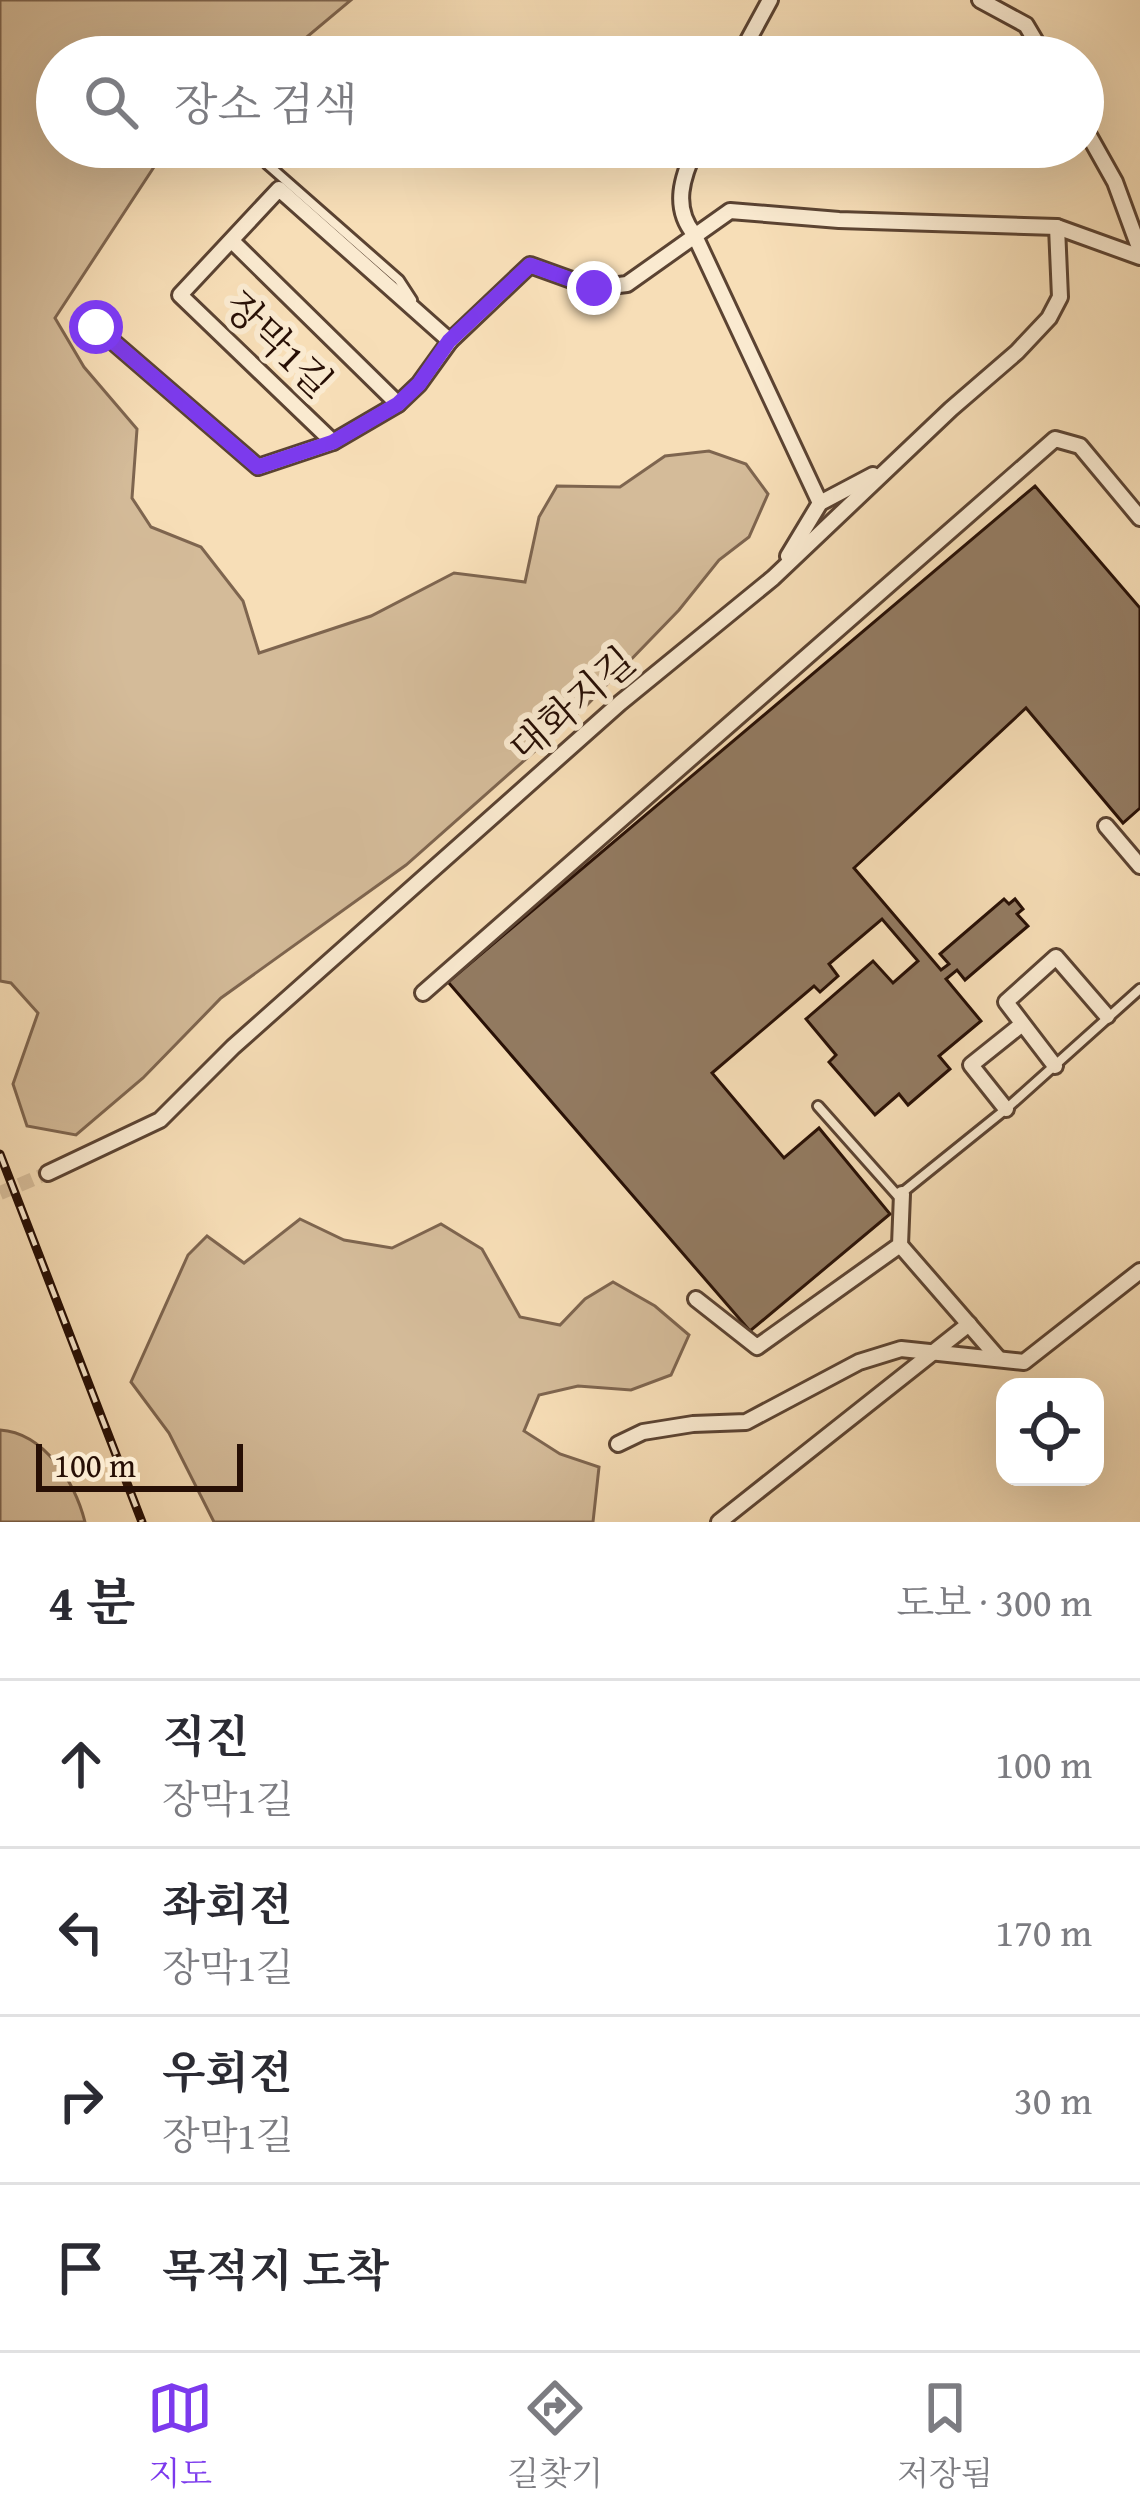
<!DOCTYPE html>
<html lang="ko">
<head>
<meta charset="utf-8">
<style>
  body { margin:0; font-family:"Gentium Book Plus","Noto Serif KR",serif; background:#f7f7f7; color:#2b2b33 }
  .controls { position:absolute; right:36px; bottom:36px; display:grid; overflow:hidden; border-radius:24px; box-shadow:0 12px 48px #0002 }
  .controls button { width:108px; height:108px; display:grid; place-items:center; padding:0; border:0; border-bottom:3px solid #e1e1e2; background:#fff; color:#2b2b33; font:60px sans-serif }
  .scale { position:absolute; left:36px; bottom:30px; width:207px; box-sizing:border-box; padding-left:12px; border:6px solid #270f05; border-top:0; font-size:33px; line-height:42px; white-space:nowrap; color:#270f05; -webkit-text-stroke:9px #faead0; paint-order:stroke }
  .stop { position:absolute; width:36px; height:36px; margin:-27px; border:9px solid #7c3aed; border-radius:50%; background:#fff }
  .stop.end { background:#7c3aed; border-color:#fff; box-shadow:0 3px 12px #0008 }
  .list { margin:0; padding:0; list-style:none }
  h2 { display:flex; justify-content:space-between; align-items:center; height:156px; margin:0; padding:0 48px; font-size:51px }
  h2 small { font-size:39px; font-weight:400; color:#7c7c81 }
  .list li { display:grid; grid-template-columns:78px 1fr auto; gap:36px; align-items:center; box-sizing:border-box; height:168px; padding:0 48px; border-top:3px solid #e1e1e2 }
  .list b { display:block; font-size:45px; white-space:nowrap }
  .list p { margin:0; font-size:39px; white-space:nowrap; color:#7c7c81 }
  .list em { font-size:39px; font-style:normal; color:#7c7c81 }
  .icon { flex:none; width:66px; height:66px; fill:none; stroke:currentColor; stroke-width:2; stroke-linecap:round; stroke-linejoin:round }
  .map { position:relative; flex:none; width:1140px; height:1522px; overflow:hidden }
  .search { position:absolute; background:#fff; box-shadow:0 12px 48px #0002; left:36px; right:36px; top:36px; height:132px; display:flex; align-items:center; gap:30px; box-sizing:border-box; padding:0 42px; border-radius:66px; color:#7c7c81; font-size:45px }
  .sheet { height:828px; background:#fff }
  nav { display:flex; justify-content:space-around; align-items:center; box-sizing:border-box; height:168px; border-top:3px solid #e1e1e2; background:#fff; font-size:33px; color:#7c7c81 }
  nav a { display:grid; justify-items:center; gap:6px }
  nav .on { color:#7c3aed }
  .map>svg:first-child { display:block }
  .green { fill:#d4bb99; stroke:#7e654f; stroke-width:3 }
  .building { fill:#937b62; stroke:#270f05; stroke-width:3 }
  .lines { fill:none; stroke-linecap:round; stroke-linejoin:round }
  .minor-tunnel { stroke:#d8bf9c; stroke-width:14; stroke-dasharray:14 7; stroke-linecap:butt }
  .service-casing { stroke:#5b4332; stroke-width:14 }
  .minor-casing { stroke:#5b4332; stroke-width:20 }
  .service { stroke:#faead0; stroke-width:8 }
  .minor { stroke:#faead0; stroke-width:14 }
  .rail-casing { stroke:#270f05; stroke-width:9 }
  .rail { stroke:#faead0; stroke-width:4.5; stroke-dasharray:14; stroke-linecap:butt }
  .route { stroke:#7c3aed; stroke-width:15 }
  .labels { text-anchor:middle; stroke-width:12; stroke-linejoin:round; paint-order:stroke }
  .street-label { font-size:39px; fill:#270f05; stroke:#faead0 }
</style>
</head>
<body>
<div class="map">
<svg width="1140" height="1522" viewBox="0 0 1140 1522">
  <rect width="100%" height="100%" fill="#f7deb7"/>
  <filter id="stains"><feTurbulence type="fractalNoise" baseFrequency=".00167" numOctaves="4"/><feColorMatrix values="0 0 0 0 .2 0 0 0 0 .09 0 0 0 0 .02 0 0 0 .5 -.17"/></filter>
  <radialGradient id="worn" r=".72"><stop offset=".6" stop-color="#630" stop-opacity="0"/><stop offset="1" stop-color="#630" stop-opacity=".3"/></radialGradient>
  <g class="green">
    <polygon points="0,0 351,0 283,57 57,57 57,147 177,147 154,167 55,318 84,367 137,429 132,498 151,527 201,547 243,601 259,653 371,616 454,573 525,582 539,517 557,486 620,487 665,456 709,451 746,464 768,494 749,537 719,560 679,610 587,705 406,865 221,998 143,1078 76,1135 27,1126 13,1084 38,1013 11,983 0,981"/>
    <polygon points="300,1219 344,1240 392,1248 441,1224 482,1249 520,1317 560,1325 585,1299 613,1282 655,1306 689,1335 671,1375 631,1390 578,1386 539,1395 524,1431 560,1454 599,1467 593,1522 214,1522 169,1433 131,1382 188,1255 207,1236 244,1263"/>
    <path d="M0 1430C45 1433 75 1483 85 1522H0Z"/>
  </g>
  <polygon class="building" points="1035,486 1140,608 1140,808 1123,823 1026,708 854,868 941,970 949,964 940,954 1004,899 1009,904 1015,899 1023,909 1017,914 1028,926 965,980 957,970 946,979 981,1021 939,1056 950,1069 908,1105 899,1094 875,1115 829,1062 836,1055 806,1019 873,961 893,983 918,961 882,919 829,964 838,976 820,992 814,986 712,1073 784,1158 819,1128 890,1214 750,1331 448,982"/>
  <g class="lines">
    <polyline class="minor-tunnel" points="0,1193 48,1173"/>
    <defs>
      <g id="service">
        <polyline points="267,164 399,280 412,300"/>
        <polyline points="818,1106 898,1196 1006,1109 1140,989"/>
      </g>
      <g id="minor">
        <polyline points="980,0 1026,25 1045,57"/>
        <polyline points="739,57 770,0"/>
        <polyline points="1083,125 1115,182 1140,250"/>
        <path d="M696 147C682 177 672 207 694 234L820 503"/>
        <polyline points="233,242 398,404"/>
        <polyline points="96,327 258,467 333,442 398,404 419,384 450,341 530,265 594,288 627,284 730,211 839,220 1057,227 1140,257"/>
        <polyline points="333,442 180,295 279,189 450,341"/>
        <polyline points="788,556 820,503 873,475"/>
        <polyline points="1106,826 1140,866"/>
        <polyline points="423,993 1055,439 1080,446 1140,518"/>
        <polyline points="1055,1066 1006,1002 1056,957 1107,1016"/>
        <polyline points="1006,1109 971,1065 1021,1025"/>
        <polyline points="48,1173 160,1120 233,1047 620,703 773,578 951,409 1017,352 1049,318 1060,297 1057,227"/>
        <polyline points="900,1245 999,1359"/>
        <polyline points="696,1299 757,1347 900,1245 902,1194"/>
        <polyline points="618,1444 643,1432 693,1424 746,1422 859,1362 901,1349 1024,1362 1140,1271"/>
        <polyline points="719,1522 969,1324"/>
      </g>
    </defs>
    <use href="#service" class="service-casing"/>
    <use href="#minor" class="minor-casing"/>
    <use href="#service" class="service"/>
    <use href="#minor" class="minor"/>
    <defs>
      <polyline id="rail" points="0,1154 142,1522"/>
    </defs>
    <use href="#rail" class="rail-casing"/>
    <use href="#rail" class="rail"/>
  </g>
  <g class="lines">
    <polyline class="route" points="96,327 258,467 333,442 398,404 419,384 449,341 530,265 594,288"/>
  </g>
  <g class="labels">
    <g class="street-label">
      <text transform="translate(279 344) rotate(44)" y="14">장막1길</text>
      <text transform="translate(572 704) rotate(-41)" y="14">대화지길</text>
    </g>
  </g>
  <rect width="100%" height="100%" filter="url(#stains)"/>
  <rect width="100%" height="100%" fill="url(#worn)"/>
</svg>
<div class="controls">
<button><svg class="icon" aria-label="locate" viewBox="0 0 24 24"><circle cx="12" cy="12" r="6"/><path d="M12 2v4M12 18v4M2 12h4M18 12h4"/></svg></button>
</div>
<div class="scale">100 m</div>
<div class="stop" style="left:96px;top:327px"></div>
<div class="stop end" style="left:594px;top:288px"></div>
<div class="search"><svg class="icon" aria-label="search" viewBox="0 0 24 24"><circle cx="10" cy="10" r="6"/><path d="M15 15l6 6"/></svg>장소 검색</div>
</div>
<section class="sheet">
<h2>4 분<small>도보 · 300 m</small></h2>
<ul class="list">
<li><svg class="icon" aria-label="ahead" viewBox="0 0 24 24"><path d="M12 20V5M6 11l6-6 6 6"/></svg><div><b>직진</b><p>장막1길</p></div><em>100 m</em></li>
<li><svg class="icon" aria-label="left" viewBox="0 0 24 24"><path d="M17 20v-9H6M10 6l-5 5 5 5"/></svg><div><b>좌회전</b><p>장막1길</p></div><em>170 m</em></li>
<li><svg class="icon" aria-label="right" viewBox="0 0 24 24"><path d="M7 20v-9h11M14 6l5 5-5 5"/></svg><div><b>우회전</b><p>장막1길</p></div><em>30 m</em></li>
<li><svg class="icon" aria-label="arrive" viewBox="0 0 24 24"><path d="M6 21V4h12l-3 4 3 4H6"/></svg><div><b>목적지 도착</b></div></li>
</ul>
</section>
<nav>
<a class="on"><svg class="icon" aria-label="map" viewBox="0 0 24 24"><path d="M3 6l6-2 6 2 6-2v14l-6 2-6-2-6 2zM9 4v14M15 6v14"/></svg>지도</a>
<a><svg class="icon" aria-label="directions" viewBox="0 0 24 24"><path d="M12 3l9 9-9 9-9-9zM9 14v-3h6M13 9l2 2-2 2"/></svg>길찾기</a>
<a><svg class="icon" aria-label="saved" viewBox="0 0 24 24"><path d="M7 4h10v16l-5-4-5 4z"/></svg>저장됨</a>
</nav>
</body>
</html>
